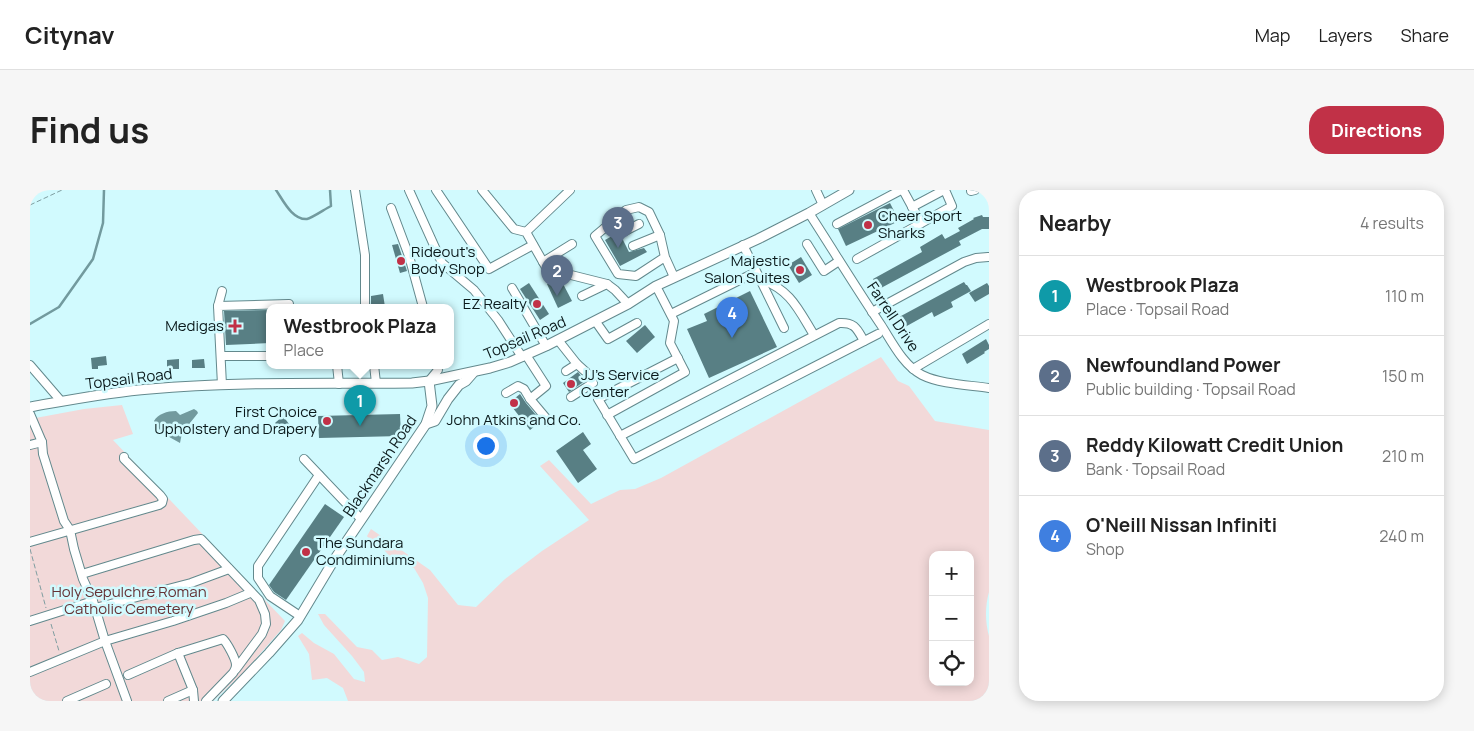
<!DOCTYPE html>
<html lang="en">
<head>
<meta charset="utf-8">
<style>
  body { margin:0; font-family:Manrope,sans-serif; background:#f6f6f6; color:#222 }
  .controls { position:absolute; right:15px; bottom:15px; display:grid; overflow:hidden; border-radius:10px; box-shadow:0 2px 12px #0003 }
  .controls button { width:45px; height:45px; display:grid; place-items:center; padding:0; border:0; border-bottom:1px solid #e0e0e0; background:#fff; color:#222; font:25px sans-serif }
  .you { position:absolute; left:455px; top:255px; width:18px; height:18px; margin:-12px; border:4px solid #fff; border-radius:50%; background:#1a73e8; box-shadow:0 0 0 8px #1a73e833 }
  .badge { display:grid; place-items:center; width:32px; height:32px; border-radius:50%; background:#c13147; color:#fff; font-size:16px; font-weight:700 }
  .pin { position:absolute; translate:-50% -41px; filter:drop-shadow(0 1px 2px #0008) }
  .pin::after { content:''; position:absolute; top:26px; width:18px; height:15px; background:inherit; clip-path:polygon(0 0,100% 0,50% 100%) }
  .popup { position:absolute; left:236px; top:114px; width:188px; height:65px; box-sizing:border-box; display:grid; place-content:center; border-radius:10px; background:#fff; filter:drop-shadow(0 1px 4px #0005); font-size:16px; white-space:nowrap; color:#767676 }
  .popup b { font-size:19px; color:#222 }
  .popup::after { content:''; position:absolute; left:50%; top:100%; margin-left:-10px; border:10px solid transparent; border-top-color:#fff }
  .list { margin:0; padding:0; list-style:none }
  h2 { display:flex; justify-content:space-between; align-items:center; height:65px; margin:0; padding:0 20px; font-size:21px }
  h2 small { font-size:16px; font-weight:400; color:#767676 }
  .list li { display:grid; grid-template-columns:32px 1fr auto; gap:15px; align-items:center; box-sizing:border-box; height:80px; padding:0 20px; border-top:1px solid #e0e0e0 }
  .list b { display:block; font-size:19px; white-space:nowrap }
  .list p { margin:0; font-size:16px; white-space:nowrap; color:#767676 }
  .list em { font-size:16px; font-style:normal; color:#767676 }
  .icon { flex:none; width:28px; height:28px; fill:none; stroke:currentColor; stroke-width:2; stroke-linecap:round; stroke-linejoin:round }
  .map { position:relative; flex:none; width:959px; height:511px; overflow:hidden; border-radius:20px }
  header { display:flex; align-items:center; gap:30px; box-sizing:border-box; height:70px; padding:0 25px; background:#fff; border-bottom:1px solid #e0e0e0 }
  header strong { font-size:24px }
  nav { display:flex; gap:28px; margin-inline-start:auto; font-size:18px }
  .intro { display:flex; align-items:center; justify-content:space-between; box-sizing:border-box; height:120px; padding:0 30px }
  h1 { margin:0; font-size:35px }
  .button { padding:12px 22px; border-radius:20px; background:#c13147; color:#fff; font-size:18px; font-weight:700 }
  main { display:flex; gap:30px; padding:0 30px }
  aside { flex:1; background:#fff; border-radius:20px; box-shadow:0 2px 12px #0003 }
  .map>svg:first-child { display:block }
  .green { fill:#f2d9d9; fill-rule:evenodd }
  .water { fill:#729a9e }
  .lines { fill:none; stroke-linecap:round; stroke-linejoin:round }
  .stream { stroke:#729a9e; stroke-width:2.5 }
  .building { fill:#587f84 }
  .minor-casing { stroke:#63898d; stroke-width:10 }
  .major-casing { stroke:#63898d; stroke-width:11 }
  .path { stroke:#7f9da0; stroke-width:1; stroke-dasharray:5 2.5; stroke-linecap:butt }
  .minor { stroke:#fff; stroke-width:8 }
  .major { stroke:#fff; stroke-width:9 }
  .poi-dot { fill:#c13147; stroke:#d1fafe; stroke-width:2 }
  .labels { text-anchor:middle; stroke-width:5; stroke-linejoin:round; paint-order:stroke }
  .poi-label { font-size:15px; fill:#0a191b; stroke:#d1fafe; text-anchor:start }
  .street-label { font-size:15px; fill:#0a191b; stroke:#d1fafe }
  .park-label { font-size:15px; fill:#653235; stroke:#d1fafe }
</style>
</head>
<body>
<header>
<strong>Citynav</strong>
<nav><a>Map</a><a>Layers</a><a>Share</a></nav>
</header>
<div class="intro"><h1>Find us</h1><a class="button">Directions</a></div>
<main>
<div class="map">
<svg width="959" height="511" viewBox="0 0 959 511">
  <rect width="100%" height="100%" fill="#d1fafe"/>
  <g class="green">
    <path d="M851 167 868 191 879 196 905 231 959 240V402C955 416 955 432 959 446V511H318L313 498 297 488 282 490 279 464 268 446 272 443 284 453 304 464 324 489 335 492 334 482 322 466 294 435 288 424H295L327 457 342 460 352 470 368 467 389 474 397 467 398 408 393 393 384 378 362 369 348 353 341 352 337 346 341 339 400 380 428 415 446 417 475 389 512 361 559 330 510 276 519 270 561 314 590 300 605 299 631 288ZM903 365H940V492H903Z"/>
    <polygon points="92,215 103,244 83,250 255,431 251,440 214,482 183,511 0,511 0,229 54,219"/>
  </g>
  <path class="water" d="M164 219 167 221 168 223 152 243 150 253 132 243 124 231C128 224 137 221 146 221L150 225Z"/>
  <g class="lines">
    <g class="stream">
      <path d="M246 0C253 10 262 30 277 29 282 28 295 19 301 16L300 0"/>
      <polyline points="0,134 29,117 63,69 73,33 74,0"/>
    </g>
  </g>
  <g class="building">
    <polygon points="860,13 869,31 816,56 808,39"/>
    <polygon points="952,25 953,27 959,27 959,39 952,39 929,51 931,55 851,98 849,94 847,95 843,89 892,62 890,57 912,44 915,49 930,41 928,38 944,29 943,28"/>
    <polygon points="589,42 599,62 614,58 617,62 590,76 575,50"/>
    <polygon points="368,54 377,81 370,83 362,55"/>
    <polygon points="771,67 782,85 769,93 758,75"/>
    <polygon points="530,88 542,111 528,118 517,94"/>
    <polygon points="934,92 936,95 937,95 941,101 921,112 923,117 904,127 902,122 875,137 870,127 871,126"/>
    <polygon points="499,93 519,124 510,130 490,99"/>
    <polygon points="957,93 959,96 959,104 945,112 939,103"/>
    <polygon points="720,101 747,157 679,188 657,139 677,131 674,124"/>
    <polygon points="353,104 355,117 341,117 341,106"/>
    <polygon points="240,120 240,153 196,155 194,121"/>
    <polygon points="615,135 625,147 607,163 596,151"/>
    <polygon points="956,149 959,155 959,159 954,162 955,163 937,174 932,164"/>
    <polygon points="76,166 77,175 68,176 68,179 62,179 61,168"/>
    <polygon points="149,169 149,179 137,179 137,170"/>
    <polygon points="174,169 175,178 162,178 162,170"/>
    <polygon points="548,182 555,191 539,202 533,193"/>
    <polygon points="490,204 496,213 511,231 500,240 479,213"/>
    <polygon points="370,224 371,246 289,248 288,226"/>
    <polygon points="253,226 262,238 254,244 245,233"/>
    <polygon points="553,242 561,254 553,260 567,279 548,293 526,261"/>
    <polygon points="295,314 314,327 256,410 244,402 239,395"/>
  </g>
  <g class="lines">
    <defs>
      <g id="minor">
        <polyline points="325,0 335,65 335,117"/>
        <polyline points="379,0 412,73 444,100 468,130 492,167"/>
        <polyline points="406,0 459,79 503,55"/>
        <polyline points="452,0 484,39 496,42 517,79 577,94"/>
        <polyline points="786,0 793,15"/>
        <polyline points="873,0 891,33"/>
        <polyline points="941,0 941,1 945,0"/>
        <polyline points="882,17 914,0"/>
        <polyline points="361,18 379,66 393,117"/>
        <path d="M779 23C803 60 826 98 851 135 862 152 873 175 892 185 910 194 938 195 959 198"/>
        <polyline points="586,28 595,41 609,34"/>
        <polyline points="807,34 871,0"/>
        <polyline points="496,42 540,0"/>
        <polyline points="777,54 794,81 809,71"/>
        <path d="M713 55 730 89C761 100 768 119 784 145"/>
        <polyline points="603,56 630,45"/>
        <polyline points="635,67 606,86 588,84 565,46 596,20 609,17 619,22 630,45 635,67 644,87"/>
        <polyline points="827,69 922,16 915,0"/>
        <polyline points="513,72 542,54"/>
        <polyline points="730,89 754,138"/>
        <polyline points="482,98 516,156"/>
        <polyline points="552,106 577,94 585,100 598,114"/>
        <polyline points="188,116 192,101"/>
        <polyline points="842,122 934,72 946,68 958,67"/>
        <polyline points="641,124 726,82"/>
        <polyline points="566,132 578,149 607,133"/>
        <polyline points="528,150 547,174 536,181"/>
        <polyline points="496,165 516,196 500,209 516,228 517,232"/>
        <polyline points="191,166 240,166"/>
        <polyline points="648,168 568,209 604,269 848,144"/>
        <polyline points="0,175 31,211"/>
        <polyline points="307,175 309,194"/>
        <polyline points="344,175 346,193"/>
        <polyline points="883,179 959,134"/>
        <polyline points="399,191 408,180 407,175"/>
        <polyline points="192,195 188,116 259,114"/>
        <polyline points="476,203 488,196 494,199 500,209"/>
        <polyline points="541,207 563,193 557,183 547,174"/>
        <polyline points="0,224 12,252 13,264 34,331 40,340 44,359 53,389 63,411 75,451 97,511"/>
        <polyline points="577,225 655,182 640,153 644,131 626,96"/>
        <path d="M590 246 809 133C825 132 827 139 834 151"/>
        <polyline points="0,255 12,252"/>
        <polyline points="274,269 331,329"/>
        <polyline points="0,352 129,315 132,313 133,309 130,305 94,269 94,267"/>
        <polyline points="52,384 164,350 171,349 229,410 235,424 236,434 232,444 206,479"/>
        <polyline points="65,418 161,393 199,379"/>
        <polyline points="270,426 240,406 228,388 228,376 289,285"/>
        <polyline points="0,431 63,411"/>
        <polyline points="148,463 163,500 164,511"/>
        <polyline points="0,482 75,451 143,431 196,413 220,403"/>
        <path d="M98 485 148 463 193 449C197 453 206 469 206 475 206 479 205 480 203 483L176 511"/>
        <polyline points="37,511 76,494"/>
        <polyline points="138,511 163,500"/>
      </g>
      <g id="major">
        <path d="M0 217C40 210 80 202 120 199 207 191 295 194 382 193L399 191 460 178 480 172 516 156 598 114 626 96 728 49 779 23 819 0"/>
        <polyline points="396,234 405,231 418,209 429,195 436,191 443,183"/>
        <polyline points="193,511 239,463 268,430 304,370 396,234 402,216 399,191"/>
      </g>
    </defs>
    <use href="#minor" class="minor-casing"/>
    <use href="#major" class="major-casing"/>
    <g class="path">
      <polyline points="0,15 32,0"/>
      <polyline points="0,359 16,418"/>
      <polyline points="21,434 29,461"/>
    </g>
    <use href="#minor" class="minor"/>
    <use href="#major" class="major"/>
  </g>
  <g class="poi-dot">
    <circle cx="838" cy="35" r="5"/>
    <circle cx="371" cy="71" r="5"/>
    <circle cx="770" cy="80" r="5"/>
    <circle cx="507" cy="114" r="5"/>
    <path d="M202.5 128.5h5v5h5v5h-5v5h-5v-5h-5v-5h5z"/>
    <circle cx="541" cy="194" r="5"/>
    <circle cx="484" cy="213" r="5"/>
    <circle cx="297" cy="231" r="5"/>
    <circle cx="276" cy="362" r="5"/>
  </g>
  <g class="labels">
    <g class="poi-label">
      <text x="848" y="31">Cheer Sport<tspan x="848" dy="17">Sharks</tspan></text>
      <text x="381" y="67">Rideout's<tspan x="381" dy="17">Body Shop</tspan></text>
      <text x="760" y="76" text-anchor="end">Majestic<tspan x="760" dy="17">Salon Suites</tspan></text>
      <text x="497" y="119" text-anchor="end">EZ Realty</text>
      <text x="194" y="141" text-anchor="end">Medigas</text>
      <text x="551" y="190">JJ's Service<tspan x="551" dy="17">Center</tspan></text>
      <text x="287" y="227" text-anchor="end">First Choice<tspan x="287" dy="17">Upholstery and Drapery</tspan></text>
      <text x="484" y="235" text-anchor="middle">John Atkins and Co.</text>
      <text x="286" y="358">The Sundara<tspan x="286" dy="17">Condiminiums</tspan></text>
    </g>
    <g class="street-label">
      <text transform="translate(863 127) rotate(56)" y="5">Farrell Drive</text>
      <text transform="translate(495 148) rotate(-23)" y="5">Topsail Road</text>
      <text transform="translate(99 189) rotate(-7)" y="5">Topsail Road</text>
      <text transform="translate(350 276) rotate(-56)" y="5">Blackmarsh Road</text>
    </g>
    <g class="park-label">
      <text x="99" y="407">Holy Sepulchre Roman<tspan x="99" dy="17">Catholic Cemetery</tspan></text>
    </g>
  </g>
</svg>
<div class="controls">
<button>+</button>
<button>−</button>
<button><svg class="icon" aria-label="locate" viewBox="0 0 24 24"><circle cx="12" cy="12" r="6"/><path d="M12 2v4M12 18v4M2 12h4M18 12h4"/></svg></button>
</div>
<div class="you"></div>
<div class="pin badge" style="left:330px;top:236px;background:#0f9aa8">1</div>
<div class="popup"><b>Westbrook Plaza</b>Place</div>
<div class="pin badge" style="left:527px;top:106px;background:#5c6f8a">2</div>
<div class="pin badge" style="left:588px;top:58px;background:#5c6f8a">3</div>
<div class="pin badge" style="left:702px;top:148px;background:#3f7fe0">4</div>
</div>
<aside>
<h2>Nearby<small>4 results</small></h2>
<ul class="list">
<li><span class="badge" style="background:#0f9aa8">1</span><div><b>Westbrook Plaza</b><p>Place · Topsail Road</p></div><em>110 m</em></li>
<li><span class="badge" style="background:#5c6f8a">2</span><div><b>Newfoundland Power</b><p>Public building · Topsail Road</p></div><em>150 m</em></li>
<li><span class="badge" style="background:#5c6f8a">3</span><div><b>Reddy Kilowatt Credit Union</b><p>Bank · Topsail Road</p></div><em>210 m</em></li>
<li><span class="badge" style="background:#3f7fe0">4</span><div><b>O'Neill Nissan Infiniti</b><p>Shop</p></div><em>240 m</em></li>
</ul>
</aside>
</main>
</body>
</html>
